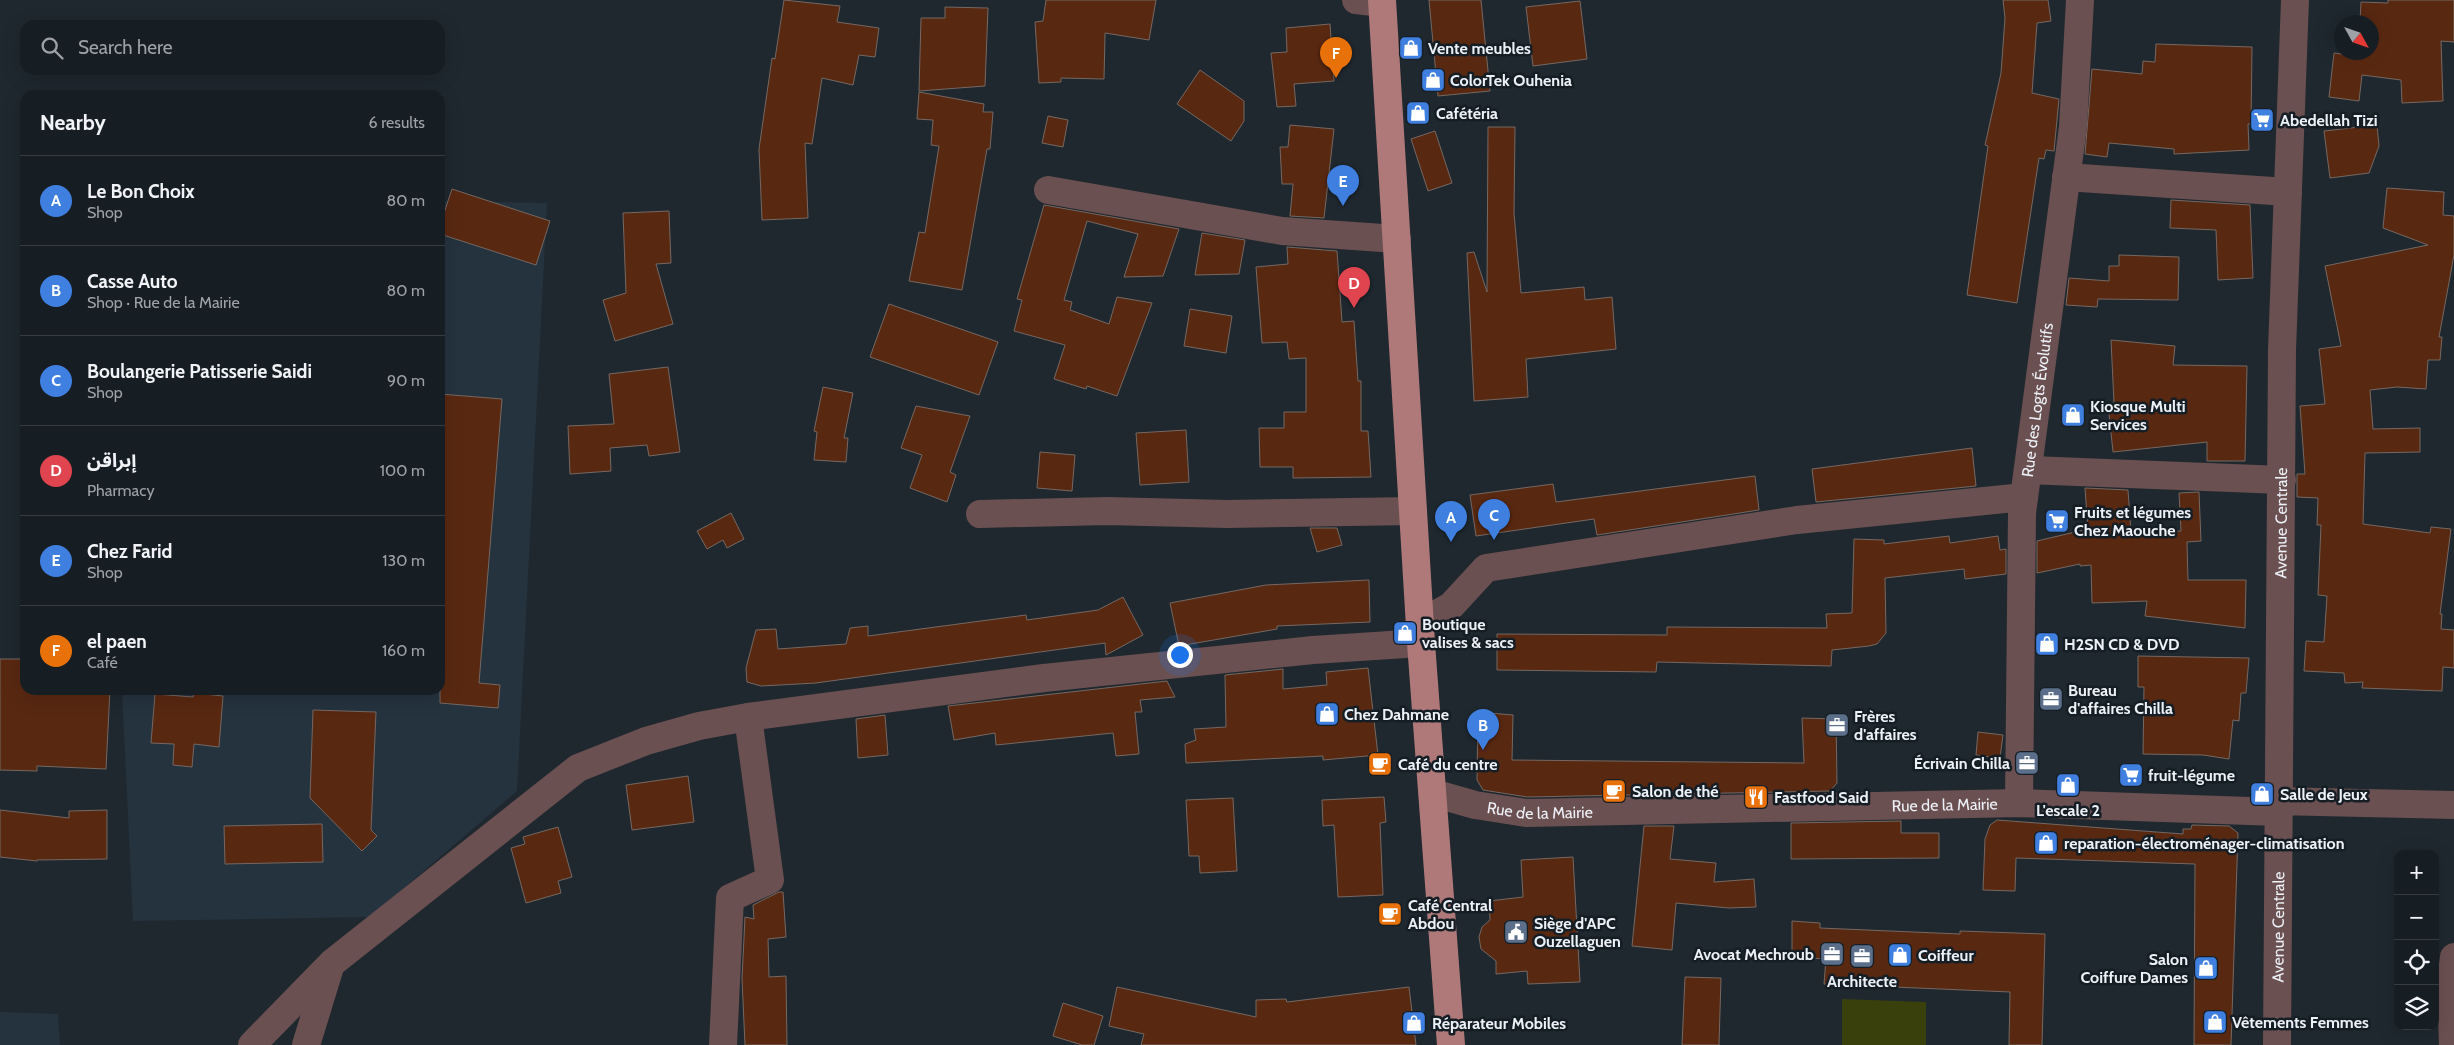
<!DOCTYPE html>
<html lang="en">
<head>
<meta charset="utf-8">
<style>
  body { margin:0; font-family:Cabin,"Noto Sans Arabic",sans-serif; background:#242b30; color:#f1f3f6 }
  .controls { position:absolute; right:15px; bottom:15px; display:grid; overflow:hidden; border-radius:10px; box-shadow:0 5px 20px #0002 }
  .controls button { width:45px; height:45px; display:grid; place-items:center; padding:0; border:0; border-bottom:1px solid #363c41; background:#171e23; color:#f1f3f6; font:25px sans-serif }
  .compass { position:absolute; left:2334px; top:15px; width:45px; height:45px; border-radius:50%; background:#171e23; box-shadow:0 5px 20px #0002; rotate:130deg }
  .you { position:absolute; left:1179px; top:654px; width:18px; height:18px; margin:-12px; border:4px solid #fff; border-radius:50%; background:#1a73e8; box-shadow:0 0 0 8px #1a73e833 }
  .badge { display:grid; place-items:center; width:32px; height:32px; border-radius:50%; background:#d93025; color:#fff; font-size:16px; font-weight:700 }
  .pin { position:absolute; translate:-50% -41px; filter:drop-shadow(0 1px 2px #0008) }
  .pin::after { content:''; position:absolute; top:26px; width:18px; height:15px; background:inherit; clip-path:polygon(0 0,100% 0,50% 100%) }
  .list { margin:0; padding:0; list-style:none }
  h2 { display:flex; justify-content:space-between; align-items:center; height:65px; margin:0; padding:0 20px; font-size:21px }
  h2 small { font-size:16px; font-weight:400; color:#9ea2a6 }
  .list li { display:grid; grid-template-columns:32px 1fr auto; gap:15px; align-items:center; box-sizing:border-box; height:90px; padding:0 20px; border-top:1px solid #363c41 }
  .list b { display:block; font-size:19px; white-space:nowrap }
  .list p { margin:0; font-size:16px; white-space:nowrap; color:#9ea2a6 }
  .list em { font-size:16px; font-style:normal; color:#9ea2a6 }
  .icon { flex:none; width:28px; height:28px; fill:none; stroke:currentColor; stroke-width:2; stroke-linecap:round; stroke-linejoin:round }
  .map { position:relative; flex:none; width:2454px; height:1045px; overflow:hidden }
  .search { position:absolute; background:#171e23; box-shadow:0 5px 20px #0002; left:20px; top:20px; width:425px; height:55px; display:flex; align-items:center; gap:12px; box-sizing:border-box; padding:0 18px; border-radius:15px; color:#9ea2a6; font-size:19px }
  .panel { position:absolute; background:#171e23; box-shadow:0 5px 20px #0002; left:20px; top:90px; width:425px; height:605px; border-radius:15px }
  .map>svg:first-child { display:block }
  .built { fill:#25333f }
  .green { fill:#3a400c }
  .building { fill:#592811; stroke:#756862 }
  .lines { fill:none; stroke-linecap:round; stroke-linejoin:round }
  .minor { stroke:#6b5051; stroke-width:28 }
  .major { stroke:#af7979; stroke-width:28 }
  .labels { text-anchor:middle; stroke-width:5; stroke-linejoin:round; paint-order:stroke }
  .poi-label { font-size:16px; font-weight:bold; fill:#ecf1f7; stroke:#161e25; text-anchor:start }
  .street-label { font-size:16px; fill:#ecf1f7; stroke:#161e25 }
</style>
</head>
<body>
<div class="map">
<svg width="2454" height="1045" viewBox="0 0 2454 1045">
  <rect width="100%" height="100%" fill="#1f282f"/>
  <g class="built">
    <polygon points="440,201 547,203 517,791 370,917 133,921 122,690 440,690"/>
    <polygon points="0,1012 58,1014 60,1045 0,1045"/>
  </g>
  <polygon class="green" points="1842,999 1926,1002 1926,1045 1842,1045"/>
  <g class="building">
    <polygon points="784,0 840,6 837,22 879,28 875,57 859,55 853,85 822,78 812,144 805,143 808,218 762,220 759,149 772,58 775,59"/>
    <polygon points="1046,0 1156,0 1149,40 1105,33 1104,79 1061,78 1061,82 1039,83 1035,22 1043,21"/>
    <polygon points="1429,0 1481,0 1490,91 1438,96"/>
    <polygon points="2003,0 2048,0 2051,21 2037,23 2032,93 2059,99 2054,151 2046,150 2044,159 2039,158 2017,303 1967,295 1988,146 1985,145 2001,73 2005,18"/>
    <polygon points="2388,0 2454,0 2454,42 2441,41 2443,101 2402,103 2401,80 2362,75 2359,101 2329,97 2334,53 2357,56 2358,52 2372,52 2372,22 2360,22 2361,2 2388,3"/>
    <polygon points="1580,1 1587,59 1533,66 1526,7"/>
    <polygon points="945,7 988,8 985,86 919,91 921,18 945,18"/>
    <polygon points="1330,24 1334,81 1294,84 1296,106 1277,107 1271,53 1287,52 1286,28"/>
    <polygon points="2156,44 2252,47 2251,124 2248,124 2249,150 2174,154 2174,149 2109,143 2107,157 2085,154 2092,69 2142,74 2143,61 2155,62"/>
    <polygon points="1200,70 1244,101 1244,121 1231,141 1177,104"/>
    <polygon points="919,92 984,104 983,112 993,112 990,149 987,149 962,290 909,281 919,232 925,233 939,146 931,145 933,120 917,119"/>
    <polygon points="1048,116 1068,120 1063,147 1042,143"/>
    <polygon points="1290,125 1334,129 1324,218 1290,216 1293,184 1282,184 1280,147 1288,147"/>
    <polygon points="2377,125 2379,146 2369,173 2330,178 2324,131"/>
    <polygon points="1488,127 1515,127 1514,213 1521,293 1584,287 1585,300 1612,297 1616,349 1526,359 1528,397 1474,401 1467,253 1474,252 1487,292"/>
    <polygon points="1435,131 1452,183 1428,191 1411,139"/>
    <polygon points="2387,188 2444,192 2443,215 2454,216 2454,255 2439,337 2442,337 2440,360 2428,360 2426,389 2397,387 2370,390 2373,429 2420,428 2420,452 2365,453 2363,524 2430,533 2431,527 2451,529 2440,614 2442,614 2441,629 2454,630 2454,668 2443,667 2442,691 2362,688 2363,682 2345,683 2344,673 2304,671 2306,641 2324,642 2327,596 2318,595 2321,525 2317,525 2318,498 2297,497 2297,474 2305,474 2300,406 2325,404 2319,349 2341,346 2325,266 2428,245 2383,228"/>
    <polygon points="452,189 550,221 536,265 440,234 440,225"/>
    <polygon points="2171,200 2250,205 2253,278 2218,280 2216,230 2170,228"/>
    <polygon points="1044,205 1179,229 1163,276 1124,277 1138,234 1087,221 1064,300 1072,302 1070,310 1109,324 1117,297 1152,303 1117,396 1087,386 1086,389 1054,379 1065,345 1014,331 1022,300 1017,299"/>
    <polygon points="669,211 671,263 656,264 673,324 615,341 603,300 626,293 623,213"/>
    <polygon points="1202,233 1245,240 1239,274 1195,275"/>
    <polygon points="1287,247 1337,251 1342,322 1354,321 1358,381 1361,381 1361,431 1368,431 1371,477 1293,478 1293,467 1260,467 1259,428 1284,428 1284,412 1306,412 1306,358 1289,359 1287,342 1262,343 1256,267 1288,264"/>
    <polygon points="2119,255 2179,257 2178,300 2098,299 2097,307 2066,305 2069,278 2109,281 2109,266 2119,266"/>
    <polygon points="889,304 998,342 979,395 870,357"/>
    <polygon points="1190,309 1232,316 1226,353 1184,346"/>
    <polygon points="2111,340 2175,346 2173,365 2247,366 2245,461 2207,461 2207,442 2113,452 2108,404 2114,403"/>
    <polygon points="668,367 680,452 649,456 647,445 610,448 611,471 570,474 568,426 614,424 609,374"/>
    <polygon points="823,387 853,393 844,438 848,438 846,462 814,460 817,432 814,431"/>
    <polygon points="440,394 502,399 479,683 500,685 498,708 440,703"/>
    <polygon points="916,406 970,416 950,472 956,475 947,502 910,488 922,455 901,448"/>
    <polygon points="1186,430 1189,482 1140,485 1136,433"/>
    <polygon points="1972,448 1976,486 1816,502 1812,469"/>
    <polygon points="1040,452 1075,455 1072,491 1037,488"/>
    <polygon points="1755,476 1759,510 1597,535 1594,519 1476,536 1470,495 1553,484 1556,502"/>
    <polygon points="2085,488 2128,490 2131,533 2181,531 2179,493 2199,492 2201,541 2187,542 2188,580 2246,580 2245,628 2145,616 2147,601 2092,603 2091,565 2080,566 2080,564 2037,573 2037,541 2088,529"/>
    <polygon points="731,513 744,539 727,548 723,540 707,549 697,531"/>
    <polygon points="1310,528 1337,528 1342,545 1317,552"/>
    <polygon points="1949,536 1950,543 1998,536 2000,550 2006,549 2006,574 1965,579 1964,569 1885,578 1886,633 1877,644 1869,646 1832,650 1831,666 1657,662 1656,672 1497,670 1497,634 1667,635 1667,627 1827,628 1826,614 1852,613 1854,539 1884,540 1884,544"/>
    <polygon points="1369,580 1370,622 1277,626 1277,629 1179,646 1170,603 1266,585"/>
    <polygon points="1123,597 1143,635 1106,655 1105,643 816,683 761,686 747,682 746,668 756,630 776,629 778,649 846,644 850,628 868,626 868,636 1026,615 1027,620 1098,610"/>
    <polygon points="2138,656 2249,658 2246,693 2241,693 2239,721 2233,720 2229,759 2203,755 2143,754 2144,687 2138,687"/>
    <polygon points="0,659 25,659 25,690 110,690 106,769 37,766 37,771 0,770"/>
    <polygon points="1368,668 1378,755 1323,760 1323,756 1186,763 1185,744 1196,740 1194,729 1226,727 1225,675 1283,669 1283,689 1327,685 1326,672"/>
    <polygon points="1167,681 1175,697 1140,700 1142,712 1135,712 1139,754 1116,756 1113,733 996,745 995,733 954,740 948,706"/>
    <polygon points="194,693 223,696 219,747 194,744 192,767 173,765 174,744 151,743 155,694 193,697"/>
    <polygon points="313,710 376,712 371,830 377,836 362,851 310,798"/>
    <polygon points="1478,712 1513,715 1512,760 1804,763 1802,718 1836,719 1837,783 1830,791 1527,797 1483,790 1477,780"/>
    <polygon points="885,715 888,755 858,758 856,719"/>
    <polygon points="1978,732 2003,735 2000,758 1976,755"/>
    <polygon points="688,776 694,822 632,830 626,785"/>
    <polygon points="1384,797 1386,822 1380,823 1383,895 1338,897 1334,825 1323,826 1322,800"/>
    <polygon points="1233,798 1237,871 1200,873 1199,856 1189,856 1186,800"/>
    <polygon points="0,810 69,818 69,811 107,810 107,859 37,860 37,861 0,857"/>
    <polygon points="1997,820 2183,834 2183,829 2191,829 2192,825 2229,826 2238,833 2231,1045 2194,1045 2195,864 2016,858 2015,891 1983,890 1985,839 1990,825"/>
    <polygon points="1901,821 1901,833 1939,833 1939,858 1791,859 1791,823"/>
    <polygon points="322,824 323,862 225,864 224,826"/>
    <polygon points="1644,826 1674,826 1670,859 1716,863 1714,882 1754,879 1756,907 1729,908 1676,903 1672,950 1632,946"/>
    <polygon points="558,827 572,877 558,881 561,893 526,903 511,848 525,844 523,837"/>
    <polygon points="1573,857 1580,982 1528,984 1527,971 1496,974 1496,961 1481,949 1479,937 1482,927 1490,920 1489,901 1523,897 1521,860"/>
    <polygon points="779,892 783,892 786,937 768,939 769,977 786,976 787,1045 745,1045 742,979 745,917 754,919 753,905"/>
    <polygon points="1792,921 1820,923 1820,928 1960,934 1960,931 2045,934 2042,1045 2009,1045 2010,992 1824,984 1826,959 1792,957"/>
    <polygon points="1685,977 1721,978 1719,1045 1682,1045"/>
    <polygon points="1117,987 1256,1017 1256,1000 1286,999 1287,1002 1409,987 1416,1045 1141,1045 1144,1034 1109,1026"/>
    <polygon points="1063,1003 1103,1016 1094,1045 1082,1045 1053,1036"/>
  </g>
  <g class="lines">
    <g class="minor">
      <polyline points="1356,0 1382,3"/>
      <polyline points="2066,177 2288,192"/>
      <polyline points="1048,190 1282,231 1397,239"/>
      <polyline points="2029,470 2282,480"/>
      <polyline points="980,514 1107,511 1227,514 1413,511"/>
      <polyline points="1420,623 1451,606 1486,568 1797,520 2024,497"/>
      <path id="s1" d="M1433 793 1475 805 1526 813 2019 803 2279 812"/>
      <polyline points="2279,801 2454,805"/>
      <path id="s2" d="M2019 803 2022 513 2073 127 2080 0"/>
      <polyline points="252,1045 332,963 578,768 646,741 699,726 748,717 1044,678 1313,650 1421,643"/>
      <polyline points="306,1045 330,967"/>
      <polyline points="723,1045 730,898 770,880 748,717"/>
      <path id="s3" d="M2277 1045 2282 350 2295 0"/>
      <polyline points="2453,1045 2451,981 2454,957"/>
    </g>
    <polyline class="major" points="1382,0 1421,643 1451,1045"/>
  </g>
  <defs>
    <symbol id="shop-square" viewBox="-11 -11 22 22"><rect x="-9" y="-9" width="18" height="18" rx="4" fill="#3f7fe0" stroke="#161e25"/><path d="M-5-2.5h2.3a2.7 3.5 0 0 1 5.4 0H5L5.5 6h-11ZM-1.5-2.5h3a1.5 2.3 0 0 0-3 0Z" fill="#fff"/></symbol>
    <symbol id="supermarket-square" viewBox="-11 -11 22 22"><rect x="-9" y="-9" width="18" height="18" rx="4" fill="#3f7fe0" stroke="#161e25"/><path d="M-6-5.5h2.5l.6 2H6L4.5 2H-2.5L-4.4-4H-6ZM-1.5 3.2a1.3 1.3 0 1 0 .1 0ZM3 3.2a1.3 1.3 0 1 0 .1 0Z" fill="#fff"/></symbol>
    <symbol id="office-square" viewBox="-11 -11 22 22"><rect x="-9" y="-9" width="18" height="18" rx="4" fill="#5c6f8a" stroke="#161e25"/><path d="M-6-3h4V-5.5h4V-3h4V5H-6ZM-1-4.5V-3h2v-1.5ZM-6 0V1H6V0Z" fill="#fff"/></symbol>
    <symbol id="cafe-square" viewBox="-11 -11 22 22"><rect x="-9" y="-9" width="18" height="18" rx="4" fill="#e8710a" stroke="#161e25"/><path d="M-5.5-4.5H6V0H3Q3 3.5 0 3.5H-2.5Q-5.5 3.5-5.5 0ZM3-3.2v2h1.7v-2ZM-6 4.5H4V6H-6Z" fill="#fff"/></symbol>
    <symbol id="restaurant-square" viewBox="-11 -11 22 22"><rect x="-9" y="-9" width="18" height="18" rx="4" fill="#e8710a" stroke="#161e25"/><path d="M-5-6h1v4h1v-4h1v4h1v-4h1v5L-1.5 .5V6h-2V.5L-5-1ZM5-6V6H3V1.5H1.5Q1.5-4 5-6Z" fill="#fff"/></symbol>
    <symbol id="civic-square" viewBox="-11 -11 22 22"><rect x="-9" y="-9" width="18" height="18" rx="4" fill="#5c6f8a" stroke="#161e25"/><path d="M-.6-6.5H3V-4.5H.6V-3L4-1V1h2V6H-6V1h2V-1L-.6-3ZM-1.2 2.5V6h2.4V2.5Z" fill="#fff"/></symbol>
  </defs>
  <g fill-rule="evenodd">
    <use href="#shop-square" x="1397" y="34" width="28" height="28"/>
    <use href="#shop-square" x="1419" y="66" width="28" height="28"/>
    <use href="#shop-square" x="1404" y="99" width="28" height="28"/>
    <use href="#supermarket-square" x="2248" y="106" width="28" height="28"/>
    <use href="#shop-square" x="2059" y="401" width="28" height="28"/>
    <use href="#supermarket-square" x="2043" y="507" width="28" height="28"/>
    <use href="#shop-square" x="1391" y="619" width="28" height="28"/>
    <use href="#shop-square" x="2033" y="630" width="28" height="28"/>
    <use href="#office-square" x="2037" y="685" width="28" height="28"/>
    <use href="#shop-square" x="1313" y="700" width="28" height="28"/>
    <use href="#office-square" x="1823" y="711" width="28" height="28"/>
    <use href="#office-square" x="2013" y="749" width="28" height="28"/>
    <use href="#cafe-square" x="1366" y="750" width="28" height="28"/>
    <use href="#supermarket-square" x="2117" y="761" width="28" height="28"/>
    <use href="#shop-square" x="2054" y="771" width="28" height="28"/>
    <use href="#cafe-square" x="1600" y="777" width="28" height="28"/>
    <use href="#shop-square" x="2248" y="780" width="28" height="28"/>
    <use href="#restaurant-square" x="1742" y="783" width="28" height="28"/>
    <use href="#shop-square" x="2032" y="829" width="28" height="28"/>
    <use href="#cafe-square" x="1376" y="900" width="28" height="28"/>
    <use href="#civic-square" x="1502" y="918" width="28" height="28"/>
    <use href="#office-square" x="1818" y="940" width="28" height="28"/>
    <use href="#shop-square" x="1886" y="941" width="28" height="28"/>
    <use href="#office-square" x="1848" y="942" width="28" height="28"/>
    <use href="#shop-square" x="2192" y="954" width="28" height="28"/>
    <use href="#shop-square" x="2201" y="1008" width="28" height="28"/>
    <use href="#shop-square" x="1400" y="1009" width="28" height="28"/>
  </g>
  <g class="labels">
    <g class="poi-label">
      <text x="1428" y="54">Vente meubles</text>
      <text x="1450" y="86">ColorTek Ouhenia</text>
      <text x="1436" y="119">Cafétéria</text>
      <text x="2280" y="126">Abedellah Tizi</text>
      <text x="2090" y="412">Kiosque Multi<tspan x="2090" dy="18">Services</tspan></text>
      <text x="2074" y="518">Fruits et légumes<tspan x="2074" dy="18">Chez Maouche</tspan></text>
      <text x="1422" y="630">Boutique<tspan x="1422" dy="18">valises &amp; sacs</tspan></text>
      <text x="2064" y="650">H2SN CD &amp; DVD</text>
      <text x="2068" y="696">Bureau<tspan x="2068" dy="18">d'affaires Chilla</tspan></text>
      <text x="1344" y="720">Chez Dahmane</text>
      <text x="1854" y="722">Frères<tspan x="1854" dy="18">d'affaires</tspan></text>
      <text x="2010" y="769" text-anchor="end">Écrivain Chilla</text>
      <text x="1398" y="770">Café du centre</text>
      <text x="2148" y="781">fruit-légume</text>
      <text x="1632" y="797">Salon de thé</text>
      <text x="2280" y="800">Salle de Jeux</text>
      <text x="1774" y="803">Fastfood Said</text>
      <text x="2068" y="816" text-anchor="middle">L'escale 2</text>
      <text x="2064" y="849">reparation-électroménager-climatisation</text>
      <text x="1408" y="911">Café Central<tspan x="1408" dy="18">Abdou</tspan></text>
      <text x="1534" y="929">Siège d'APC<tspan x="1534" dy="18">Ouzellaguen</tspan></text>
      <text x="1814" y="960" text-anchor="end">Avocat Mechroub</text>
      <text x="1918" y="961">Coiffeur</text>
      <text x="2188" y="965" text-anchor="end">Salon<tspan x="2188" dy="18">Coiffure Dames</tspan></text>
      <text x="1862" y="987" text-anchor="middle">Architecte</text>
      <text x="2232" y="1028">Vêtements Femmes</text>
      <text x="1432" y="1029">Réparateur Mobiles</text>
    </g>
    <g class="street-label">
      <text dy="6" stroke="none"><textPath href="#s2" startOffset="404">Rue des Logts Évolutifs</textPath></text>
      <text dy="6" stroke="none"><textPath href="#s3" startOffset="522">Avenue Centrale</textPath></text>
      <text dy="6" stroke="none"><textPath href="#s1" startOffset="514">Rue de la Mairie</textPath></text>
      <text dy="6" stroke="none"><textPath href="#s1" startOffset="109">Rue de la Mairie</textPath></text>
      <text dy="6" stroke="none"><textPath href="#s3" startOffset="118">Avenue Centrale</textPath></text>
    </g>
  </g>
</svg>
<div class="controls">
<button>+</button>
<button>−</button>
<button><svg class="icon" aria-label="locate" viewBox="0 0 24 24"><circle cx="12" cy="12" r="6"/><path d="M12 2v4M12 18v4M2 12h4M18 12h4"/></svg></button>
<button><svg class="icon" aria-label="layers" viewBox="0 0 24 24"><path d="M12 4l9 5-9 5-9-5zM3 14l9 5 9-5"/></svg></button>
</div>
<svg class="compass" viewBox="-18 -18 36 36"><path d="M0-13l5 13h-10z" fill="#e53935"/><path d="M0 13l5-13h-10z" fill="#9ea2a6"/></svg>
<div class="you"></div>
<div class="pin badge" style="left:1451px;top:542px;background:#3f7fe0">A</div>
<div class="pin badge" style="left:1483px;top:750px;background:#3f7fe0">B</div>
<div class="pin badge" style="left:1494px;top:540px;background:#3f7fe0">C</div>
<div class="pin badge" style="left:1354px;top:308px;background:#e0444e">D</div>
<div class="pin badge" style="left:1343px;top:206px;background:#3f7fe0">E</div>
<div class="pin badge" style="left:1336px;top:78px;background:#e8710a">F</div>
<div class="search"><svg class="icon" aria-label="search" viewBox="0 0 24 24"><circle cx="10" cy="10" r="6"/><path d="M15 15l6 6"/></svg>Search here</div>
<section class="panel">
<h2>Nearby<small>6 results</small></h2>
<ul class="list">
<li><span class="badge" style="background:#3f7fe0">A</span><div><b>Le Bon Choix</b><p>Shop</p></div><em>80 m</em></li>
<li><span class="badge" style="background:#3f7fe0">B</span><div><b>Casse Auto</b><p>Shop · Rue de la Mairie</p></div><em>80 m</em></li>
<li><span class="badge" style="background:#3f7fe0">C</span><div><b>Boulangerie Patisserie Saidi</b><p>Shop</p></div><em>90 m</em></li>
<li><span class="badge" style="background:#e0444e">D</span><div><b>إبراقن</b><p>Pharmacy</p></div><em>100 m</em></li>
<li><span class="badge" style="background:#3f7fe0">E</span><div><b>Chez Farid</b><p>Shop</p></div><em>130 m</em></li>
<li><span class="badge" style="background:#e8710a">F</span><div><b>el paen</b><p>Café</p></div><em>160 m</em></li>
</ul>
</section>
</div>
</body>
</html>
